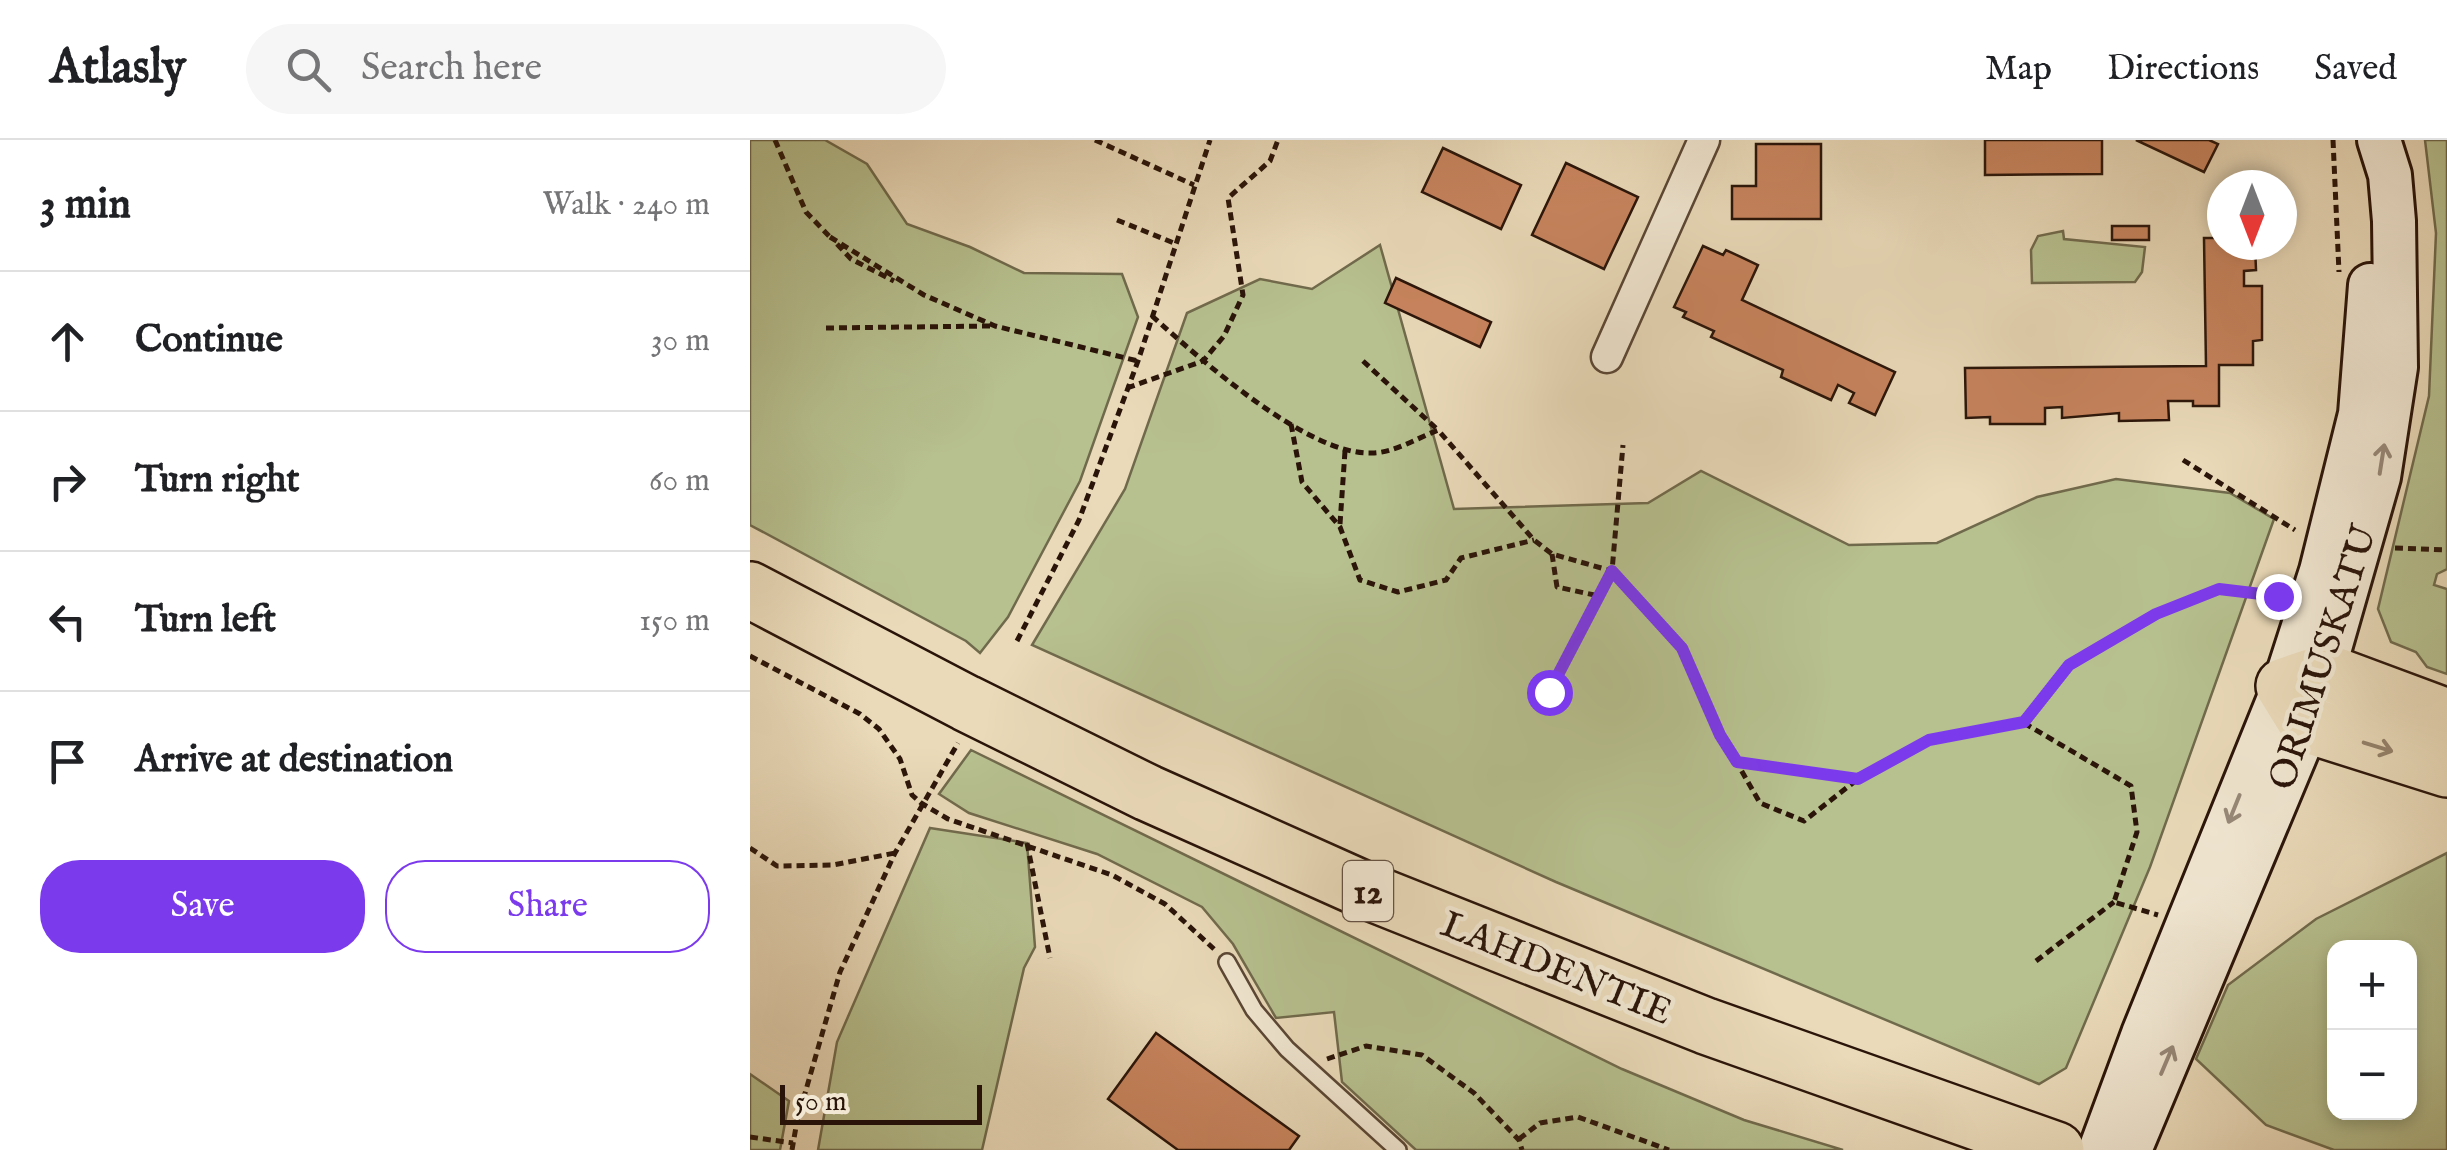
<!DOCTYPE html>
<html lang="en">
<head>
<meta charset="utf-8">
<style>
  body { margin:0; font-family:"IM FELL English",serif; background:#f6f6f6; color:#202124 }
  .controls { position:absolute; right:30px; bottom:30px; display:grid; overflow:hidden; border-radius:20px; box-shadow:0 5px 15px #0003 }
  .controls button { width:90px; height:90px; display:grid; place-items:center; padding:0; border:0; border-bottom:2px solid #e0e0e0; background:#fff; color:#202124; font:50px sans-serif }
  .compass { position:absolute; left:1457px; top:30px; width:90px; height:90px; border-radius:50%; background:#fff; box-shadow:0 5px 15px #0003; rotate:180deg }
  .scale { position:absolute; left:30px; bottom:25px; width:202px; box-sizing:border-box; padding-left:10px; border:5px solid #2a1409; border-top:0; font-size:28px; line-height:35px; white-space:nowrap; color:#2a1409; -webkit-text-stroke:8px #f1e7d2; paint-order:stroke }
  .stop { position:absolute; width:30px; height:30px; margin:-22px; border:8px solid #7c3aed; border-radius:50%; background:#fff }
  .stop.end { background:#7c3aed; border-color:#fff; box-shadow:0 2px 10px #0008 }
  .list { margin:0; padding:0; list-style:none }
  h2 { display:flex; justify-content:space-between; align-items:center; height:130px; margin:0; padding:0 40px; font-size:42px }
  h2 small { font-size:32px; font-weight:400; color:#757577 }
  .list li { display:grid; grid-template-columns:65px 1fr auto; gap:30px; align-items:center; box-sizing:border-box; height:140px; padding:0 40px; border-top:2px solid #e0e0e0 }
  .list b { display:block; font-size:38px; white-space:nowrap }
  .list em { font-size:32px; font-style:normal; color:#757577 }
  .actions { display:flex; gap:20px; padding:30px 40px }
  .actions a { flex:1; padding:22px 0; border:2px solid #7c3aed; border-radius:40px; text-align:center; font-size:35px; color:#7c3aed }
  .actions .main { background:#7c3aed; color:#fff }
  .icon { flex:none; width:55px; height:55px; fill:none; stroke:currentColor; stroke-width:2; stroke-linecap:round; stroke-linejoin:round }
  .map { position:relative; flex:none; width:1697px; height:1010px; overflow:hidden }
  header { display:flex; align-items:center; gap:60px; box-sizing:border-box; height:140px; padding:0 50px; background:#fff; border-bottom:2px solid #e0e0e0 }
  header strong { font-size:48px }
  nav { display:flex; gap:55px; margin-inline-start:auto; font-size:35px }
  .search { width:700px; height:90px; background:#f6f6f6; display:flex; align-items:center; gap:25px; box-sizing:border-box; padding:0 35px; border-radius:55px; color:#757577; font-size:38px }
  main { display:flex }
  aside { flex:1; background:#fff }
  .map>svg:first-child { display:block }
  .green { fill:#b7c08f; stroke:#706a4c; stroke-width:2.5; fill-rule:evenodd }
  .building { fill:#c8845e; stroke:#2a1409; stroke-width:2.5 }
  .lines { fill:none; stroke-linecap:round; stroke-linejoin:round }
  .lane-casing { stroke:#5a4635; stroke-width:20 }
  .street-casing { stroke:#5a4635; stroke-width:35 }
  .secondary-casing { stroke:#2a1409; stroke-width:48 }
  .highway-casing { stroke:#2a1409; stroke-width:60 }
  .path { stroke:#2a1409; stroke-width:5; stroke-dasharray:8 5; stroke-linecap:butt }
  .lane { stroke:#f1e7d2; stroke-width:15 }
  .street { stroke:#f1e7d2; stroke-width:30 }
  .secondary { stroke:#f1e7d2; stroke-width:42 }
  .highway { stroke:#eadab9; stroke-width:55 }
  .oneway { stroke:#978878 }
  .oneway2 { stroke:#94816a }
  .route { stroke:#7c3aed; stroke-width:12 }
  .labels { text-anchor:middle; stroke-width:9; stroke-linejoin:round; paint-order:stroke }
  .shield { fill:#f1e7d2; stroke:#665345; stroke-width:2.5 }
  .shield-label { font-size:35px; font-weight:bold; fill:#2a1409 }
  .street-label { font-size:38px; fill:#2a1409; stroke:#f1e7d2 }
</style>
</head>
<body>
<header>
<strong>Atlasly</strong>
<div class="search"><svg class="icon" aria-label="search" viewBox="0 0 24 24"><circle cx="10" cy="10" r="6"/><path d="M15 15l6 6"/></svg>Search here</div>
<nav><a>Map</a><a>Directions</a><a>Saved</a></nav>
</header>
<main>
<aside>
<h2>3 min<small>Walk · 240 m</small></h2>
<ul class="list">
<li><svg class="icon" aria-label="ahead" viewBox="0 0 24 24"><path d="M12 20V5M6 11l6-6 6 6"/></svg><div><b>Continue</b></div><em>30 m</em></li>
<li><svg class="icon" aria-label="right" viewBox="0 0 24 24"><path d="M7 20v-9h11M14 6l5 5-5 5"/></svg><div><b>Turn right</b></div><em>60 m</em></li>
<li><svg class="icon" aria-label="left" viewBox="0 0 24 24"><path d="M17 20v-9H6M10 6l-5 5 5 5"/></svg><div><b>Turn left</b></div><em>150 m</em></li>
<li><svg class="icon" aria-label="arrive" viewBox="0 0 24 24"><path d="M6 21V4h12l-3 4 3 4H6"/></svg><div><b>Arrive at destination</b></div></li>
</ul>
<div class="actions"><a class="main">Save</a><a>Share</a></div>
</aside>
<div class="map">
<svg width="1697" height="1010" viewBox="0 0 1697 1010">
  <rect width="100%" height="100%" fill="#eadab9"/>
  <filter id="stains"><feTurbulence type="fractalNoise" baseFrequency=".002" numOctaves="4"/><feColorMatrix values="0 0 0 0 .2 0 0 0 0 .09 0 0 0 0 .02 0 0 0 .5 -.17"/></filter>
  <radialGradient id="worn" r=".72"><stop offset=".6" stop-color="#630" stop-opacity="0"/><stop offset="1" stop-color="#630" stop-opacity=".3"/></radialGradient>
  <g class="green">
    <polygon points="0,0 75,0 117,24 157,84 220,107 274,133 372,134 388,177 330,341 258,477 230,513 216,501 0,385"/>
    <polygon points="1675,0 1697,0 1697,429 1687,434 1684,445 1697,449 1697,534 1677,527 1666,512 1641,502 1628,469 1679,256 1686,93"/>
    <polygon points="1313,91 1314,99 1395,107 1392,132 1385,142 1282,143 1281,110 1288,96"/>
    <polygon points="630,105 704,369 898,363 951,331 1099,405 1187,403 1287,357 1366,339 1480,353 1524,379 1400,727 1316,928 1289,944 806,742 282,505 375,349 437,173 510,139 562,149"/>
    <polygon points="221,610 872,929 994,980 1093,1010 666,1010 592,942 584,872 526,878 483,804 452,767 347,714 219,673 189,654"/>
    <polygon points="180,688 277,703 285,807 274,828 232,1010 68,1010 87,902"/>
    <path d="M1697 713V1010H1584L1516 985 1446 919 1478 845 1566 779ZM1584 808H1660V972H1584Z"/>
    <polygon points="0,934 39,961 30,1010 0,1010"/>
  </g>
  <g class="building">
    <polygon points="1235,0 1352,0 1352,34 1235,35"/>
    <polygon points="1386,0 1459,0 1468,4 1454,32"/>
    <polygon points="1006,4 1071,4 1071,79 982,79 982,46 1006,46"/>
    <polygon points="693,8 771,45 751,89 672,52"/>
    <polygon points="816,23 888,57 854,129 782,95"/>
    <rect x="1362" y="86" width="37" height="14"/>
    <polygon points="1454,98 1472,98 1472,105 1505,105 1506,130 1494,131 1494,146 1512,146 1512,200 1503,201 1503,225 1469,225 1469,266 1443,266 1443,261 1418,261 1419,280 1369,281 1369,273 1312,278 1312,267 1295,268 1295,284 1240,284 1240,277 1216,278 1215,228 1456,226"/>
    <polygon points="953,106 973,115 976,110 1008,125 992,160 1145,232 1125,275 1099,263 1104,253 1088,245 1081,260 1031,237 1033,230 961,197 964,191 933,177 936,172 924,167"/>
    <polygon points="646,138 741,182 730,207 635,163"/>
    <polygon points="406,893 549,996 539,1010 428,1010 358,959"/>
  </g>
  <g class="lines">
    <defs>
      <polyline id="lane" points="477,822 504,870 537,909 648,1010"/>
      <polyline id="street" points="857,217 954,0"/>
      <g id="secondary">
        <polyline points="1350,1010 1393,894 1534,546 1571,431 1610,274 1620,145"/>
        <polyline points="1380,1010 1558,585 1629,337 1646,227 1644,81 1640,35 1629,0"/>
      </g>
      <g id="highway">
        <polyline points="0,450 216,563 398,653 617,751 956,886 1306,1010"/>
        <polyline points="1697,577 1576,532 1534,546 1558,585 1697,629"/>
      </g>
    </defs>
    <use href="#lane" class="lane-casing"/>
    <use href="#street" class="street-casing"/>
    <use href="#secondary" class="secondary-casing"/>
    <use href="#highway" class="highway-casing"/>
    <g class="path">
      <polyline points="25,0 56,72 79,96"/>
      <polyline points="345,0 444,45"/>
      <polyline points="1583,0 1589,132"/>
      <polyline points="367,80 424,103"/>
      <polyline points="80,97 174,155 245,186 388,221"/>
      <polyline points="87,104 101,119 144,141"/>
      <path d="M402 176C449 218 558 316 622 313 643 313 668 298 688 290L784 400 802 414 862 431 932 508 971 595 1010 663 1054 681 1108 639"/>
      <polyline points="76,188 242,186"/>
      <polyline points="613,221 688,290"/>
      <polyline points="377,248 453,221 474,196 493,155 478,58 520,21 528,0"/>
      <polyline points="541,284 552,342 590,387 610,440 648,452 696,440 711,418 784,400"/>
      <polyline points="1433,320 1545,390"/>
      <polyline points="590,384 595,311"/>
      <polyline points="1645,408 1697,410"/>
      <polyline points="802,414 807,447 849,456"/>
      <polyline points="267,501 329,380 388,221 460,0"/>
      <polyline points="0,516 110,574 129,589 150,619 162,655 171,663 198,679 362,735 415,764 464,809"/>
      <polyline points="799,552 862,431 873,305"/>
      <polyline points="1274,583 1381,646 1387,692 1364,762 1408,775"/>
      <polyline points="987,622 1108,639 1179,600 1274,583 1319,525 1405,473 1469,449 1528,456"/>
      <polyline points="277,703 300,818"/>
      <polyline points="0,708 27,726 83,725 145,713"/>
      <polyline points="1286,821 1364,762"/>
      <polyline points="577,919 616,906 672,915 724,953 769,1000 772,1010"/>
      <polyline points="0,997 43,1003"/>
      <polyline points="769,999 790,983 828,977 919,1010"/>
      <polyline points="42,1010 47,981 90,832 145,713 208,603"/>
    </g>
    <use href="#lane" class="lane"/>
    <use href="#street" class="street"/>
    <use href="#secondary" class="secondary"/>
    <use href="#highway" class="highway"/>
  </g>
  <defs><path id="oneway-shaft" d="M-6 0H5M1.5-3L5.5 0L1.5 3" fill="none" stroke-width="1.6" stroke-linecap="round" stroke-linejoin="round" transform="scale(2.5)"/></defs>
  <g class="oneway">
    <use href="#oneway-shaft" transform="translate(1632 319) rotate(-81)"/>
    <use href="#oneway-shaft" transform="translate(1484 669) rotate(112)"/>
    <use href="#oneway-shaft" transform="translate(1417 920) rotate(-67)"/>
  </g>
  <use class="oneway2" href="#oneway-shaft" transform="translate(1628 607) rotate(17)"/>
  <g class="lines">
    <polyline class="route" points="799,552 862,431 932,508 970,595 987,622 1108,639 1179,600 1274,582 1319,525 1406,474 1469,449 1528,456"/>
  </g>
  <g class="labels">
    <rect class="shield" x="593" y="721" width="50" height="60" rx="8"/>
    <g class="shield-label">
      <text x="618" y="763">12</text>
    </g>
    <g class="street-label">
      <text transform="translate(1572 517) rotate(-72)" y="13">ORIMUSKATU</text>
      <text transform="translate(807 827) rotate(22)" y="13">LAHDENTIE</text>
    </g>
  </g>
  <rect width="100%" height="100%" filter="url(#stains)"/>
  <rect width="100%" height="100%" fill="url(#worn)"/>
</svg>
<div class="controls">
<button>+</button>
<button>−</button>
</div>
<svg class="compass" viewBox="-18 -18 36 36"><path d="M0-13l5 13h-10z" fill="#e53935"/><path d="M0 13l5-13h-10z" fill="#757577"/></svg>
<div class="scale">50 m</div>
<div class="stop" style="left:799px;top:552px"></div>
<div class="stop end" style="left:1528px;top:456px"></div>
</div>
</main>
</body>
</html>
